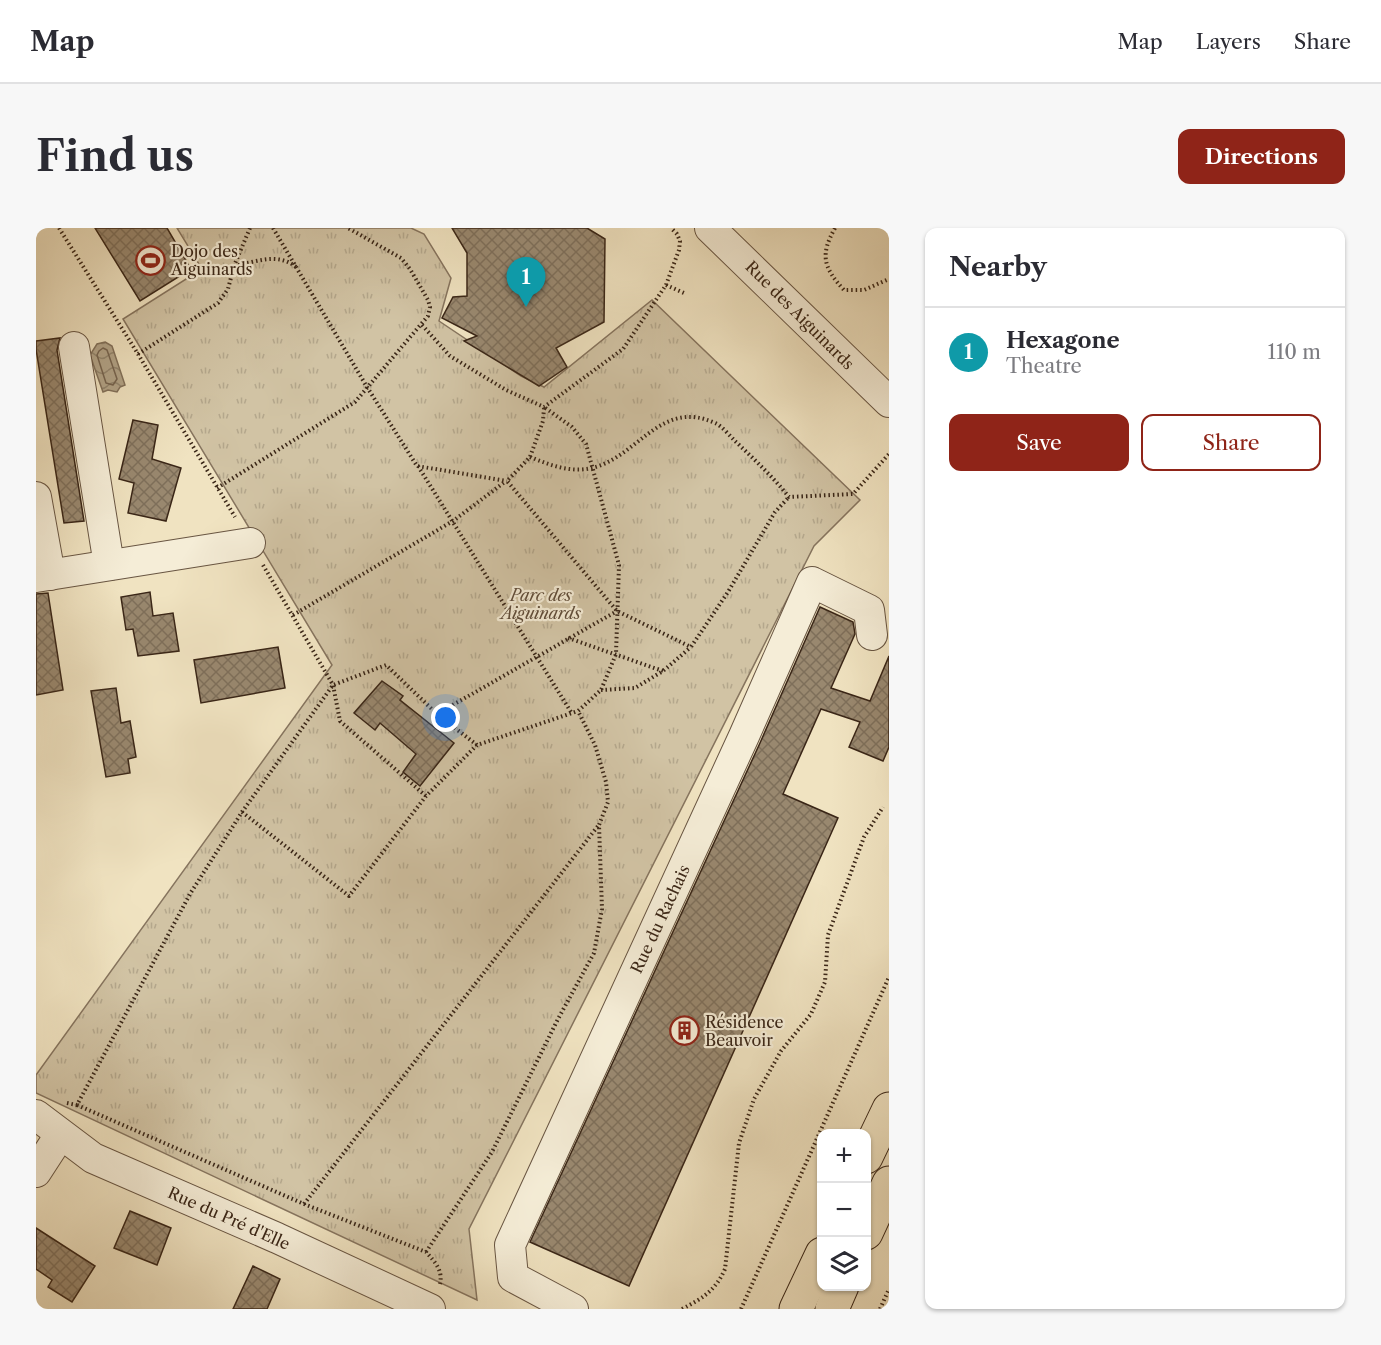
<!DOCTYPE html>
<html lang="en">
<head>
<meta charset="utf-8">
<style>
  body { margin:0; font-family:"Libre Caslon Text",serif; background:#f7f7f7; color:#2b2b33 }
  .controls { position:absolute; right:18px; bottom:18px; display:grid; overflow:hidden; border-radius:12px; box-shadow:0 2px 4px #0004 }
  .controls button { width:54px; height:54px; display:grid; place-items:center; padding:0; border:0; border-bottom:2px solid #e1e1e2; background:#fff; color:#2b2b33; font:30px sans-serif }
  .you { position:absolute; left:410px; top:490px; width:21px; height:21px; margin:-15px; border:4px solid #fff; border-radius:50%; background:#1a73e8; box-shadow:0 0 0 9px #1a73e833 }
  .badge { display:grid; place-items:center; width:39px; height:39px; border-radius:50%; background:#8f2418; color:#fff; font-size:20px; font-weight:700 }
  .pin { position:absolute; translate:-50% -50px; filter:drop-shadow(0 2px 3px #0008) }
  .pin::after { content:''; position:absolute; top:32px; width:21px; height:18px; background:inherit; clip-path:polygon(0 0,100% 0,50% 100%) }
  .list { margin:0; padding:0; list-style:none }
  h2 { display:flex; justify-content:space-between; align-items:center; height:78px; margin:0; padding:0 24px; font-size:26px }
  h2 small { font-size:20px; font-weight:400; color:#7c7c81 }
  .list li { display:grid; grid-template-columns:39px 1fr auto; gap:18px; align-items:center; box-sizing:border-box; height:90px; padding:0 24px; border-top:2px solid #e1e1e2 }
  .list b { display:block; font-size:22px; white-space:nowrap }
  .list p { margin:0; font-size:20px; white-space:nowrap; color:#7c7c81 }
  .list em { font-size:20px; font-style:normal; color:#7c7c81 }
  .actions { display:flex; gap:12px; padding:18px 24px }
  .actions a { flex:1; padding:14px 0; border:2px solid #8f2418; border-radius:12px; text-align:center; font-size:21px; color:#8f2418 }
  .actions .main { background:#8f2418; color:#fff }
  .icon { flex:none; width:33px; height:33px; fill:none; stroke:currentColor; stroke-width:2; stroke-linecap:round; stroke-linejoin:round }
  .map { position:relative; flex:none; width:853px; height:1081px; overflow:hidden; border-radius:12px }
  header { display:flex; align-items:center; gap:36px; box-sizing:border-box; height:84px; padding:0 30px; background:#fff; border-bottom:2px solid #e1e1e2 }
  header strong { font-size:28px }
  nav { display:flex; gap:33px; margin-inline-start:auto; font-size:21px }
  .intro { display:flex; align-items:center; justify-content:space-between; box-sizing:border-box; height:144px; padding:0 36px }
  h1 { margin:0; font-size:42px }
  .button { padding:15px 27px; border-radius:12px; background:#8f2418; color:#fff; font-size:21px; font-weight:700 }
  main { display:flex; gap:36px; padding:0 36px }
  aside { flex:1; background:#fff; border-radius:12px; box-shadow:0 2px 4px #0004 }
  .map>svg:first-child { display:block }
  .park { fill:url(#park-tufts); stroke:#86745e; stroke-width:1.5 }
  .water { fill:url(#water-waves); stroke:#82715a; stroke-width:1.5 }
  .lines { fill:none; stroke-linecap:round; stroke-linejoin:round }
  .shore { stroke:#76644f; stroke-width:1.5 }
  .building { fill:url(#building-cross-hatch); stroke:#3a2617; stroke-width:1.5 }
  .minor-casing { stroke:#685542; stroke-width:32 }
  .major-casing { stroke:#3a2617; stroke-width:35 }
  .path { stroke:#3a2617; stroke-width:4; stroke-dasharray:1.5 3; stroke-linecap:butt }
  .minor { stroke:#f5edd7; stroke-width:30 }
  .major { stroke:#f0e3c1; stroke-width:33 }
  .labels { text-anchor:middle; stroke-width:4.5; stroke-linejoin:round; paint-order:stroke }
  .poi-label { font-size:16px; fill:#3a2617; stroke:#f5edd7; text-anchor:start }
  .street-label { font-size:16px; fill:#3a2617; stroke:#f5edd7 }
  .park-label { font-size:16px; font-style:italic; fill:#604d3a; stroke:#f5edd7 }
</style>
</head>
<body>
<header>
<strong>Map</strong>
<nav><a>Map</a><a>Layers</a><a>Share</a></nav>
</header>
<div class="intro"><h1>Find us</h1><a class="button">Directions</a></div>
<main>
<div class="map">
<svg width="853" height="1081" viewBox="0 0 853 1081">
  <defs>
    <pattern id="park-tufts" width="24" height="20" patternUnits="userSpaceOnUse" patternTransform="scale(1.5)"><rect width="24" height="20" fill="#d1c3a4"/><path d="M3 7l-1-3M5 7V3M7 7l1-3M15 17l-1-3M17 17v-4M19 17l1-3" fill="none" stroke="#b4a78c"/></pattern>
    <pattern id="water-waves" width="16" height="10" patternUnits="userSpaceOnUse" patternTransform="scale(1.5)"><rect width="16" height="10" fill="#b2a387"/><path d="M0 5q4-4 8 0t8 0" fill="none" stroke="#92856d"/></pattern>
    <pattern id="building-cross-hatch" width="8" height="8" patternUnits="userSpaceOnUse" patternTransform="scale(1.5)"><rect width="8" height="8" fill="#99886f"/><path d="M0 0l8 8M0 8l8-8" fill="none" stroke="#7e6f5a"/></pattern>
  </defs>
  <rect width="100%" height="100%" fill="#f0e3c1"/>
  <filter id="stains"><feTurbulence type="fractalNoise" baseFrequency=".00333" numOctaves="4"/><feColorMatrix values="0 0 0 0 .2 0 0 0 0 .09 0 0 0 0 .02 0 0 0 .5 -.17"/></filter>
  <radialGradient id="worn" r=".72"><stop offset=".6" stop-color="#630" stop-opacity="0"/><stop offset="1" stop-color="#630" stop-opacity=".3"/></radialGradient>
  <polygon class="park" points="141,0 375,0 388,6 415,50 403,93 485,148 508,159 616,72 824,272 778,318 433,1001 441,1072 0,865 0,847 296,437 87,91 166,41"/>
  <polygon class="water" points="69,114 76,118 89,157 84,159 81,164 72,162 67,164 54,127 61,116"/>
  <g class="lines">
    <polygon class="shore" points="67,120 71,122 81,151 77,157 70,155 61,127 63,123"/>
  </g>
  <g class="building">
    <polygon points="59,0 131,0 155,41 104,73"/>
    <polygon points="416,0 551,0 569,11 568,94 520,120 531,139 503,158 428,113 441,108 406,90 417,69 431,68 431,25"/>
    <polygon points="24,110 21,122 48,293 28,295 0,121 0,113"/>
    <polygon points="97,192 122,197 116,231 145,240 130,293 92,285 98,255 83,251"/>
    <polygon points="114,364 117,388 137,385 143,423 102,428 97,401 90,402 85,369"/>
    <polygon points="12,365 27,462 0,467 0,366"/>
    <polygon points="784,379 817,394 819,406 795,460 834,473 853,428 853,519 847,533 813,519 824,494 785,481 747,566 802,590 593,1058 494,1014 724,515"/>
    <polygon points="242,419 249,460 165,475 158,432"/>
    <polygon points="346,453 367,468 364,472 418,515 384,558 367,544 380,526 344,495 339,502 318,485"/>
    <polygon points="80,460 85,495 94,493 100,529 92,531 94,545 70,549 55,463"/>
    <polygon points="94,983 135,1000 121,1037 78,1020"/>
    <polygon points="0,1000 59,1038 36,1074 12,1059 16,1052 0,1041"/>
    <polygon points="217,1038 244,1051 231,1081 197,1081"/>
  </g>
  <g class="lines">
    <defs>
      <g id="minor">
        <polyline points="674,0 853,174"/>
        <polyline points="38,119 73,337"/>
        <polyline points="0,269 14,347"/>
        <polyline points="0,349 214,315"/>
        <polyline points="0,887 57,930 241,1010 394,1081"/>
        <polyline points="0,944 24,907"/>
        <polyline points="537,1081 477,1049 474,1017 708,508 776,354 833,382 836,407"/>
      </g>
      <g id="major">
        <polyline points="830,929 853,881"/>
        <polyline points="830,1005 853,955"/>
        <polyline points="760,1081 786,1026"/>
        <polyline points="796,1081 806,1058"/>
      </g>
    </defs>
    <use href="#minor" class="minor-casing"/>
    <use href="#major" class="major-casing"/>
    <g class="path">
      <polyline points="23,0 102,126 199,289"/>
      <polyline points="237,0 331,159 381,238 471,253"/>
      <path d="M799 0C784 27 787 39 808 62H828L853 51"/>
      <path d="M198 38C219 34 242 24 260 39"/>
      <polyline points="630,57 648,65"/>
      <polyline points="386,97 414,128 470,162 508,179 587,121 630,57 643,22 644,13 641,6 635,0"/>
      <polyline points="102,126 182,75 192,61 198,38 214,0"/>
      <polyline points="508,180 507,193 494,229 471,253 581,383 655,419 692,364 739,284 753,269"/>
      <path d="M494 229C514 237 534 245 556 240 602 229 625 170 679 195 686 198 693 207 699 213 718 231 737 249 753 269L817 266 853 226"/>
      <polyline points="382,238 535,484"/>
      <polyline points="181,260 319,174 392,88 394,79 392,72 374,41 365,30 312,0"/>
      <polyline points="227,337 297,457 304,493 390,568"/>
      <polyline points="257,387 417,293 470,253"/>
      <polyline points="532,410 627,443"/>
      <polyline points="565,462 599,460 627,443 655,419"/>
      <polyline points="401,486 581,383"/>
      <polyline points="206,584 313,668 390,568 441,517 542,483"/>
      <polyline points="31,875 41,877 154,666 206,584 297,457 350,437 401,486 441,517"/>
      <path d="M41 877 268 976 390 1024C399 1034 407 1042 404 1056"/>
      <polyline points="268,976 562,598"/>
      <polyline points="390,1024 456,924 522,791 558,725 566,681 563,597 572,574 570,554 559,517 542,483 565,462 580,426 583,337 550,216 536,199 508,179"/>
      <path d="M646 1081C667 1070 679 1063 689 1041L703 915 718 871 745 823 775 786 789 754 792 707 828 609 847 579"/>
      <polyline points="705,1081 853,749"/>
      <polyline points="844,1081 853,1061"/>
    </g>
    <use href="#minor" class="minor"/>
    <use href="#major" class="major"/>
  </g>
  <defs>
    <symbol id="stadium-ring" viewBox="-11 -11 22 22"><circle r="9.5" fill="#f5edd7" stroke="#8f2418" stroke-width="1.5"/><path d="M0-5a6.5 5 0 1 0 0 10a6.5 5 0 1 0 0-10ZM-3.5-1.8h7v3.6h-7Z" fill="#8f2418"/></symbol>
    <symbol id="building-ring" viewBox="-11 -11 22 22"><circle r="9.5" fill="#f5edd7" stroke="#8f2418" stroke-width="1.5"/><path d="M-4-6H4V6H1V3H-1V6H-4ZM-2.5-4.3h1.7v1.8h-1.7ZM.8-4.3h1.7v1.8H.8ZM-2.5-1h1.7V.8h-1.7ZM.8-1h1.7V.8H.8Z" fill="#8f2418"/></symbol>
  </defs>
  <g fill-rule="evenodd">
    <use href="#stadium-ring" x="98" y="16" width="33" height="33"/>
    <use href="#building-ring" x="632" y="786" width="33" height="33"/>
  </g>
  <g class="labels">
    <g class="poi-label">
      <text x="135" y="29">Dojo des<tspan x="135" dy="18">Aiguinards</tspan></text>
      <text x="669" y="800">Résidence<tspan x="669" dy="18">Beauvoir</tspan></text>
    </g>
    <g class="street-label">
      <text transform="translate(764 87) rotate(45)" y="6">Rue des Aiguinards</text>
      <text transform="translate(624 691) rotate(-65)" y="6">Rue du Rachais</text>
      <text transform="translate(193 990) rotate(24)" y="6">Rue du Pré d'Elle</text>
    </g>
    <g class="park-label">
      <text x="505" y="373">Parc des<tspan x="505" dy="18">Aiguinards</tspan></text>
    </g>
  </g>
  <rect width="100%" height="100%" filter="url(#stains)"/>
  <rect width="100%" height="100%" fill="url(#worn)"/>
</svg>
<div class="controls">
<button>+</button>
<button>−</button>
<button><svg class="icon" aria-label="layers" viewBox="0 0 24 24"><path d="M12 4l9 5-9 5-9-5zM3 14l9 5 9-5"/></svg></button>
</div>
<div class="you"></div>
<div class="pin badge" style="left:490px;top:79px;background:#0f9aa8">1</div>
</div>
<aside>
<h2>Nearby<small></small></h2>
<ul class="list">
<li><span class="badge" style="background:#0f9aa8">1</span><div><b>Hexagone</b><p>Theatre</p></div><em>110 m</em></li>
</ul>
<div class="actions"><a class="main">Save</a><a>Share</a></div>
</aside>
</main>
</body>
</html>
